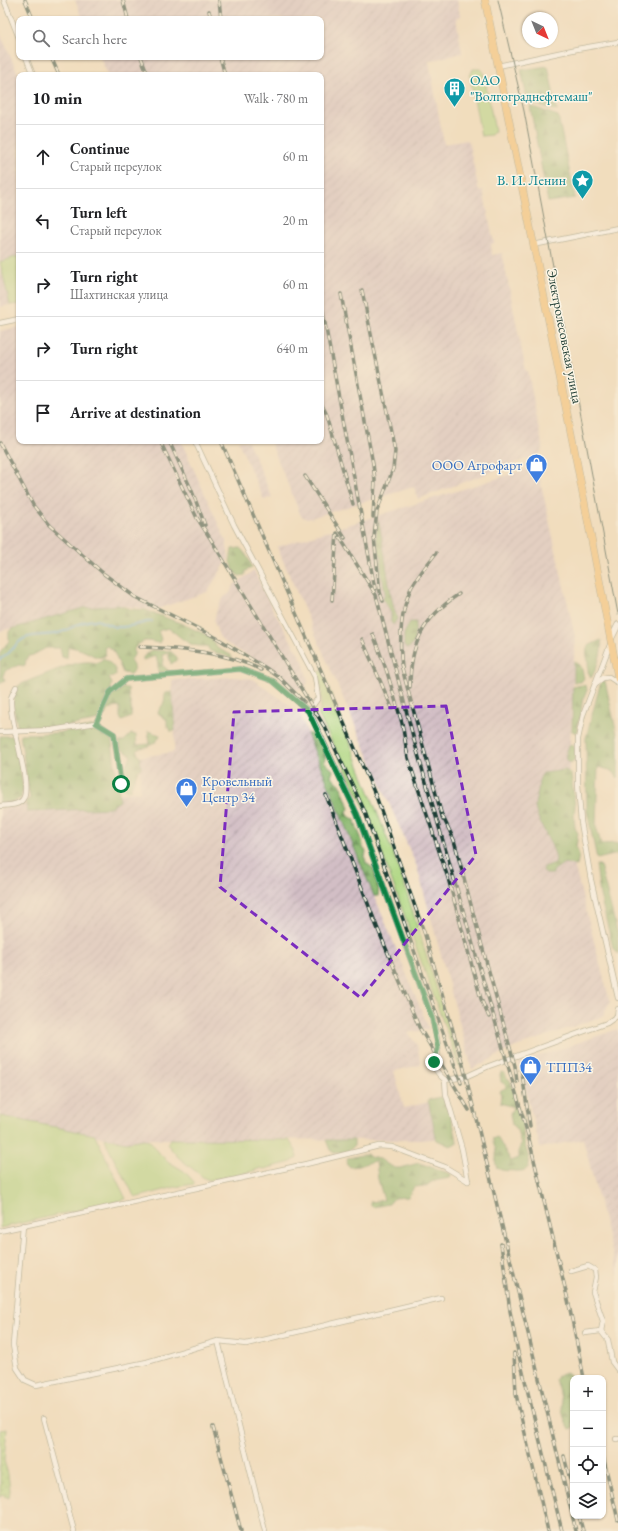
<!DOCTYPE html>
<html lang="en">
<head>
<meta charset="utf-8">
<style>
  body { margin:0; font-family:"EB Garamond",serif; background:#f2f2f2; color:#202124 }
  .controls { position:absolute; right:12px; bottom:12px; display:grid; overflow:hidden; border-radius:8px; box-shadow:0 1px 3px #0004 }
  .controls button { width:36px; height:36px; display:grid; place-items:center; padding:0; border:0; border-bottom:1px solid #e0e0e0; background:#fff; color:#202124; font:20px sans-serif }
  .compass { position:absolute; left:522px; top:12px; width:36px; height:36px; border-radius:50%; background:#fff; box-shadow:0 1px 3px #0004; rotate:137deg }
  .stop { position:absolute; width:12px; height:12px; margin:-9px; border:3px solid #0b8043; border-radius:50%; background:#fff }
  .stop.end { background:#0b8043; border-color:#fff; box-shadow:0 1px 4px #0008 }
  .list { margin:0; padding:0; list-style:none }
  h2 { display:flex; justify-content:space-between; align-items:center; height:52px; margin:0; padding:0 16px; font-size:17px }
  h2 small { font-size:13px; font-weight:400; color:#757577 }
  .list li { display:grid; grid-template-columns:26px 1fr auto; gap:12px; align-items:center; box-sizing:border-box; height:64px; padding:0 16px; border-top:1px solid #e0e0e0 }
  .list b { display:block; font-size:15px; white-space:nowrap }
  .list p { margin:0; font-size:13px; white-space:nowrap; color:#757577 }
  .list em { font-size:13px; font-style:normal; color:#757577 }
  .icon { flex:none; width:22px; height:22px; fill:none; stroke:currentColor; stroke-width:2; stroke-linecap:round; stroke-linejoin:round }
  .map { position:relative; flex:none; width:618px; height:1531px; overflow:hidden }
  .search { position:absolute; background:#fff; box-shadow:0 1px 3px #0004; left:16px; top:16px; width:308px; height:44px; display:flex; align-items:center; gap:10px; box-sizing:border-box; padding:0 14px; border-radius:8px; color:#757577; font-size:15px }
  .panel { position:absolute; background:#fff; box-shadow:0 1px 3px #0004; left:16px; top:72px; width:308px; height:372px; border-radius:8px }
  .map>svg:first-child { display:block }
  .industrial { fill:url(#industrial-furrows) }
  .grass { fill:#add681; stroke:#668a5a }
  .forest { fill:url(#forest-firs); stroke:#547a52 }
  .park { fill:url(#park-dots); stroke:#668a5a }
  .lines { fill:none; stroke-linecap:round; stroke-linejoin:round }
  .stream { stroke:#60aeda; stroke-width:2 }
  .minor-casing { stroke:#888d78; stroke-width:6 }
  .tertiary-casing { stroke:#888d78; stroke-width:7 }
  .primary-casing { stroke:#888d78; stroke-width:8 }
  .minor { stroke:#fff; stroke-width:4.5 }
  .tertiary { stroke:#fff; stroke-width:5.5 }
  .primary { stroke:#f8bf6c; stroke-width:7 }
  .tram { stroke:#1f3d34; stroke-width:1 }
  .rail-casing { stroke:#1f3d34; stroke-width:3.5 }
  .rail { stroke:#fcf5e5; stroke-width:2; stroke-dasharray:6; stroke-linecap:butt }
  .route { stroke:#0b8043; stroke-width:5 }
  .marked { fill:none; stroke:#7b2cbf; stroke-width:3; stroke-dasharray:8 5; stroke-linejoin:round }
  .labels { text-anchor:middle; stroke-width:3; stroke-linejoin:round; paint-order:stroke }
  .culture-label { font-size:14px; fill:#0d838f; stroke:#fcf5e5; text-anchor:start }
  .street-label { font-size:14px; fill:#1f3d34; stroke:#fcf5e5 }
  .shop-label { font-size:14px; fill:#366cbe; stroke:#fcf5e5; text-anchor:start }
</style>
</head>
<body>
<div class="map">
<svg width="618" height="1531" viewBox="0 0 618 1531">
  <defs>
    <pattern id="industrial-furrows" width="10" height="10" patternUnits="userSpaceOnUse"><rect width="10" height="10" fill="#d2bec5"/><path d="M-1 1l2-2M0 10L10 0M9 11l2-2" fill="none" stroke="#aa9ca1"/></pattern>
    <pattern id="forest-firs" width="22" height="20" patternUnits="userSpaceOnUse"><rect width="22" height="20" fill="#8ab76f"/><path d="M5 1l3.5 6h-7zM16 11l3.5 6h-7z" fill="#70965c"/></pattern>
    <pattern id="park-dots" width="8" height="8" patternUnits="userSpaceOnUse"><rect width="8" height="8" fill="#add681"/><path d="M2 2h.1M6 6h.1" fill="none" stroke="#8caf6a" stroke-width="1.8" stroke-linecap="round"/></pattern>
  </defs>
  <rect width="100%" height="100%" fill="#fcf5e5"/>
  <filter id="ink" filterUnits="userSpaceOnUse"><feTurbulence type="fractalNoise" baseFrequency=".025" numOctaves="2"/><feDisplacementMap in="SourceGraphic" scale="8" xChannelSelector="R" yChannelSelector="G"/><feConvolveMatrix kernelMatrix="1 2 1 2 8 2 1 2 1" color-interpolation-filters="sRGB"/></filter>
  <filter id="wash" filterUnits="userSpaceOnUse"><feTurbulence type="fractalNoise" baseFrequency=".012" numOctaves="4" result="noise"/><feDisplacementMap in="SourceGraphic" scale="16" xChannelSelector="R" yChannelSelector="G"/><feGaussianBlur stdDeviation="0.9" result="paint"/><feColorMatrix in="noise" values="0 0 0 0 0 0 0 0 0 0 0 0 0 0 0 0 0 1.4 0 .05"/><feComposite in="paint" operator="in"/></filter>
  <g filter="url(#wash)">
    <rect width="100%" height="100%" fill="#f1ddbd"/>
    <g class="industrial">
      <polygon points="75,0 457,0 460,15 460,17 456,18 462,53 429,61 444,144 468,140 479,191 483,190 494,243 491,244 492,255 502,253 526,371 528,371 536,413 535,413 543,447 540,454 418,499 414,487 307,519 301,516 270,441 321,441 321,75 108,75 100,57 321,57 321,19 83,19"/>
      <polygon points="0,33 19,76 19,256 0,262"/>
      <polygon points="0,266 10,305 0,307"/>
      <polygon points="19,327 19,441 181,441 226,541 229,558 207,592 154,610 118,605 36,622 0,631 0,331"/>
      <polygon points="238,441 248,441 272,497 264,500"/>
      <polygon points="537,466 575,636 566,834 610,1002 603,1016 513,1048 472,1069 417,867 277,547"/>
      <polygon points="254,571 273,610 303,661 308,681 304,690 294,689 271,669 224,642 219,636 214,622 217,609 224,597 229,594 235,584"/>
      <polygon points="235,677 253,679 299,712 429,1029 408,1033 417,1045 421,1065 394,1071 404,1108 442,1099 451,1137 422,1140 144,1139 126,1142 0,1116 0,808 140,791 140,757 174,752 175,731 172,692 172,680"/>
      <polygon points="618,1029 618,1275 583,1139 540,1148 519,1063"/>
    </g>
    <g class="grass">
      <polygon points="473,69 480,69 483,71 495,131 491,135 481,136 470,76"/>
      <polygon points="19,256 19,304 10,305 0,262"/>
      <path d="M322 670 401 874 461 1066H459L367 812 319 716C322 703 323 686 317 674Z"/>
      <polygon points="0,1116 95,1135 126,1199 0,1228"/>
      <path d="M105 1138 126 1142 144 1139 151 1142 160 1154 169 1162 184 1171 195 1183 194 1184 175 1187 138 1197 134 1196C125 1176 111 1158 105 1138Z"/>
      <polygon points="170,1139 289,1140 296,1151 297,1158 291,1162 264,1169 261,1168 250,1172 209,1180 204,1178 178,1157 167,1144"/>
    </g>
    <g class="forest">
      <polygon points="548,66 557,111 528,102 521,70"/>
      <polygon points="530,106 558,116 575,198 548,202"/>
      <path d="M378 520C386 553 387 587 397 619L393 625 391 622V613L383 599 385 592 383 581 381 576V559L376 537Z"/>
      <path d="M240 548C245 552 251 562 252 568L245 571V575L239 576 235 573 230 562 232 549Z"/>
      <path d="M118 605 130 609 145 610 180 623 211 637 217 648 231 655 232 658 210 651 207 646C188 648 182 637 168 628L158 631 161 639 159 643C155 643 152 641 148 641 143 640 137 645 134 649V655L130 661C133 665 134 667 133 672L131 674 123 673 113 650 107 646 104 648 106 655C98 661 92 654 84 651 80 649 73 647 68 647L67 658H65L62 657 60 648H46L33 655 29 656 26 659 25 666 19 665 6 670 3 675 5 680 0 684V652L9 641V632L11 629 83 608Z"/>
      <polygon points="410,622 416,622 414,642 409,648 406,648 404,646 404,634"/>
      <path d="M601 640C604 648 596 671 591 678 586 670 589 670 588 662 587 654 585 654 588 646Z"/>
      <polygon points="151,650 170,651 177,657 177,660 171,664 168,653 162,655 164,660 162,665 169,671 168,673 163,674 158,672 158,665 156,656 143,660 143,657"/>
      <path d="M104 658C110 663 116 667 116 675L109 678 112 684 111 689 113 692 117 693 122 688H128C129 692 128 695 129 699 131 705 132 710 131 717L122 721 120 717V707L111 708 100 720 56 728H18C15 716 9 697 18 686 21 683 66 666 73 664 81 662 89 661 97 663Z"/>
      <path d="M574 661C584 667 581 668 584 678L581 682H574Z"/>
      <polygon points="601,681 605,681 618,739 618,778 610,770 598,767 596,826 601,844 618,843 618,854 597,859 587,811 586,738"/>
      <polygon points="582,685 586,686 587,690 582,703 581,716 577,725 577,733 572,731 573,687"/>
      <path d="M172 692 175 731H170L167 725V720L158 713C159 708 163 706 164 702 165 698 164 696 166 693Z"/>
      <polygon points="96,726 111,736 120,801 109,808 27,812 26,801 30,799 20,734 56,733"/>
      <path d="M148 731 160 735C157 744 148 747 140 748L137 751 138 755 140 757 141 768 138 770 130 790H127L123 786 130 775 129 773 123 772 121 770 130 759 131 755 121 749 119 742 124 741 131 734 136 735 137 745 150 744Z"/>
      <path d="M307 733C318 735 322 747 326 756L324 761 333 770 331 777 340 784C343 793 347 800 349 809L347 811V815L355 820C356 830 363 837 363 848L366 851 365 857 366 863 374 869 376 873 375 878 379 884 378 896H374Z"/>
      <polygon points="0,736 15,736 23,788 21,798 13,802 0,803"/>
      <path d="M570 745H573C576 748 576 755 575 759L571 763 568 762C565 757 566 750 570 745Z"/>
      <path d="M566 770 571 774 575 806 574 815 575 828 578 833 576 848 579 854 577 866 564 863 553 871V874H546L543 871 544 867 555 863C560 853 536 822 535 806 535 801 537 796 538 791 539 784 538 779 543 773Z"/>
      <polygon points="596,865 600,865 618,935 618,954 613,948 600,895"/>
      <path d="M501 1072 505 1073 506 1077 510 1080 516 1096V1106L524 1119C523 1126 523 1133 524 1141 526 1153 539 1173 515 1171 508 1170 504 1172 497 1168 494 1162 497 1158 496 1152 496 1147 493 1145 493 1140L492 1139 497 1137 511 1161 519 1158V1149L521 1145 517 1130 512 1125 510 1114 513 1107 500 1103 501 1095 500 1092 501 1090 506 1088 505 1084 501 1082 500 1075Z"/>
      <path d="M440 1097 443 1098C448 1104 457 1135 457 1143L450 1146 437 1140 436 1138V1136L428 1100Z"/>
      <polygon points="326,1140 354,1140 354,1146 349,1151 334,1153 330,1150"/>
      <polygon points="367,1154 370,1157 380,1159 387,1164 395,1168 400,1168 419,1163 451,1174 450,1178 433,1181 426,1186 414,1187 408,1197 394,1198 389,1204 373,1207 370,1205 370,1202 384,1200 378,1179 376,1161 374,1161 359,1166 350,1167 346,1163 348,1158"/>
      <path d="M566 1373 575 1378H573V1428L570 1429C559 1419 564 1392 555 1380L557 1376Z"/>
    </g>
    <polygon class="park" points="7,1429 4,1461 8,1474 10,1490 9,1498 2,1495 0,1498 0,1430"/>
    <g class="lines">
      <path class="stream" d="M0 659C12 654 14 643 25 638 35 634 48 636 58 633 70 630 83 619 96 620 102 621 109 626 116 627 128 628 140 623 152 621"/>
    </g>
  </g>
  <g filter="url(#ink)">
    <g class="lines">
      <defs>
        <g id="minor">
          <polyline points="4,0 19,38"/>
          <polyline points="26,57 33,75"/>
          <polyline points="498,66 577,49 618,42"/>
          <polyline points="533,245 618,228"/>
          <polyline points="0,323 19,319"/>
          <polyline points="195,441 234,525 315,677 318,698 309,711"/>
          <polyline points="611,642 583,715 578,739 578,784 581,822 591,880 618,998"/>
          <polyline points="595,684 603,678 609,677 618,683"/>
          <polyline points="96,723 114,734 121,785"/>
          <path d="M0 732 52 730 96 723 110 692 126 679 240 669 273 681 309 711 357 814 432 1018C434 1027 437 1037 438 1046 440 1063 426 1064 445 1080L446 1094 462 1149 468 1181"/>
          <path d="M0 806C7 805 19 806 23 799 33 784 8 720 11 698 12 694 15 690 16 687"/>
          <polyline points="445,1080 465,1077 489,1066 607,1023 617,1016 618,1009"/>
          <polyline points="23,1225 13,1345 17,1368 25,1380 36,1385 147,1362 218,1341 246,1344 441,1298"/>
          <polyline points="0,1231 306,1164 379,1146 392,1147 445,1167 468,1181"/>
          <polyline points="571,1271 588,1266 595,1270 596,1277 593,1292 603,1321 601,1331"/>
          <polyline points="585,1333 601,1331 608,1340 612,1362 618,1370"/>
          <polyline points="218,1341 265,1531"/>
          <polyline points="44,1418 74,1531"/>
          <polyline points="616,1439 618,1439"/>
        </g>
        <polyline id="tertiary" points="611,639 618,625"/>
        <polyline id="primary" points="485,0 574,448 618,678"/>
      </defs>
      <use href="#minor" class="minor-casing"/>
      <use href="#tertiary" class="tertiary-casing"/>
      <use href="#primary" class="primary-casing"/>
      <use href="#minor" class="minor"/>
      <use href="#tertiary" class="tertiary"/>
      <use href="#primary" class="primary"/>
      <polyline class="tram" points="498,0 524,111 618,614"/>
      <defs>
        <g id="rail">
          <polyline points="25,0 33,19"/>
          <polyline points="123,0 128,19"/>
          <polyline points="219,0 221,19"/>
          <polyline points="209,11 211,19"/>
          <polyline points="51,57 59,75"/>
          <polyline points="141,57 148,75"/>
          <polyline points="220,57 225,75"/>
          <polyline points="362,290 395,451 393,469 377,511 374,537 380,592 383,601"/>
          <polyline points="341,294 373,464 375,480 373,517"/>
          <polyline points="321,302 375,589"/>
          <polyline points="321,403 327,415 353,504"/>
          <polyline points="160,441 197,518 210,538 327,731 365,812 461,1083"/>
          <polyline points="169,441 192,491 205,525"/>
          <polyline points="221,441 377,799 425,935 463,1065 576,1531"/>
          <polyline points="0,443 33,505 49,525 104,574 135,597 217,638 266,668 280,678 304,702"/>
          <polyline points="305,476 345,538"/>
          <polyline points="332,600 337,533 376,595 415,744 528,1135 568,1300 584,1378"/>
          <polyline points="373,634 387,672 402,723 408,758 448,878 481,999 489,1017"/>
          <polyline points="362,639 392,708"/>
          <path d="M140 647C180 649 225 651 261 670"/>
          <path d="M401 664 402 668C399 641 400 613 411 588 418 575 428 564 436 553"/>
          <polyline points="402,668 443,820"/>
          <path d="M410 687C410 644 423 618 459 594"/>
          <polyline points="326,795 377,927 419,1027 469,1110"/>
          <polyline points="442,815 454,840 476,924 515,1066 517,1082"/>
          <polyline points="521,1067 530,1126"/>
          <polyline points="501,1244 510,1311 518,1352 562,1531"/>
          <polyline points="514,1353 516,1394 519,1408 548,1531"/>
          <polyline points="213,1427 241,1531"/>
          <polyline points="564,1456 573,1491"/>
          <polyline points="603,1456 618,1520"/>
          <polyline points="579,1516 583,1531"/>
        </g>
      </defs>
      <use href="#rail" class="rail-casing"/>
      <use href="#rail" class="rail"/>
    </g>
  </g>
  <g class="lines" filter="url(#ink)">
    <polyline class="route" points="121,784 114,734 96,723 110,692 126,679 240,669 273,681 308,711 357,814 432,1018 438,1048 434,1062"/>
  </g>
  <path d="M0 0H618V1531H0ZM446 706 476 855 361 998 220 887 234 712Z" fill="#f1ddbd" fill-opacity=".55" fill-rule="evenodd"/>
  <path class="marked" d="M446 706 476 855 361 998 220 887 234 712Z"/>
  <defs>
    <symbol id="building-pin" viewBox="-11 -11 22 30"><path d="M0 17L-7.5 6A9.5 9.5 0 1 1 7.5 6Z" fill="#0f9aa8" stroke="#fcf5e5"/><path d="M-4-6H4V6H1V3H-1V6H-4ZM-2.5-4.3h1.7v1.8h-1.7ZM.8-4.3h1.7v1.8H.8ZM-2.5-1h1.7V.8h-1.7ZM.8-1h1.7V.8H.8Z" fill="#fff"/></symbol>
    <symbol id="sight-pin" viewBox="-11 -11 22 30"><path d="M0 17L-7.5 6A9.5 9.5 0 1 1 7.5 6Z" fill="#0f9aa8" stroke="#fcf5e5"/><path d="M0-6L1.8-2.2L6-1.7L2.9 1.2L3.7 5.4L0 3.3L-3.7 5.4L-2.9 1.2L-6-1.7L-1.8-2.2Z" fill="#fff"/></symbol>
    <symbol id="shop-pin" viewBox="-11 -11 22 30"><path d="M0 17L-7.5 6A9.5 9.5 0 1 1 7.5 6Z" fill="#3f7fe0" stroke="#fcf5e5"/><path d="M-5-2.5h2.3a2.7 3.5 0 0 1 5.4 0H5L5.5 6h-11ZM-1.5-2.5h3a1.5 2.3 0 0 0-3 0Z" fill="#fff"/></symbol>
  </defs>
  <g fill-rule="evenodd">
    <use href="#building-pin" x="442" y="76" width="25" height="34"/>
    <use href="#sight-pin" x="570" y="168" width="25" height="34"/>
    <use href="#shop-pin" x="524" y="452" width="25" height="34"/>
    <use href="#shop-pin" x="174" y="776" width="25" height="34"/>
    <use href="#shop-pin" x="518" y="1054" width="25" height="34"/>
  </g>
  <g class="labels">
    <g class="culture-label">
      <text x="470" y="85">ОАО<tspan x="470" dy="16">"Волгограднефтемаш"</tspan></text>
      <text x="566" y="185" text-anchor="end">В. И. Ленин</text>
    </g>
    <g class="street-label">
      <text transform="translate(565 336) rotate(79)" y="5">Электролесовская улица</text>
    </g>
    <g class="shop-label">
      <text x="522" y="470" text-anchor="end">ООО Агрофарт</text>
      <text x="202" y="786">Кровельный<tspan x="202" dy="16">Центр 34</tspan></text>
      <text x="546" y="1072">ТПП34</text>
    </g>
  </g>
</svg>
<div class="controls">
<button>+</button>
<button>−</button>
<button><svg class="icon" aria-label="locate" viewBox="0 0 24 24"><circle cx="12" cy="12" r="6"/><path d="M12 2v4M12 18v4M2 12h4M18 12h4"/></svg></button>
<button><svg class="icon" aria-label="layers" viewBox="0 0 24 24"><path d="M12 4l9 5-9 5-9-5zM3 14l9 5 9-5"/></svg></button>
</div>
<svg class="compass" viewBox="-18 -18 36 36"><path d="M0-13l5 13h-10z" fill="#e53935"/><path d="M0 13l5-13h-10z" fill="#757577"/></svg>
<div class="stop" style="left:121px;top:784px"></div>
<div class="stop end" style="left:434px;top:1062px"></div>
<div class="search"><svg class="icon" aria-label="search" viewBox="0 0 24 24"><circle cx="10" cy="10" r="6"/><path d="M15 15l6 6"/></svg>Search here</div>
<section class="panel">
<h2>10 min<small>Walk · 780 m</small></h2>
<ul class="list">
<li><svg class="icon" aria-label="ahead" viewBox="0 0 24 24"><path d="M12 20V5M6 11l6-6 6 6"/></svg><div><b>Continue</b><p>Старый переулок</p></div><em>60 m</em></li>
<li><svg class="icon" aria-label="left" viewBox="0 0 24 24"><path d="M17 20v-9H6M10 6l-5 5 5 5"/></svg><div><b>Turn left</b><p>Старый переулок</p></div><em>20 m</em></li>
<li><svg class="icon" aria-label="right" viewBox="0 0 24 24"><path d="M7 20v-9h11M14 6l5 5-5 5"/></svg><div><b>Turn right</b><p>Шахтинская улица</p></div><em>60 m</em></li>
<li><svg class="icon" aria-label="right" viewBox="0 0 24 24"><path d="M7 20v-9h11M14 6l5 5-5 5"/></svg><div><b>Turn right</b></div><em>640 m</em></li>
<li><svg class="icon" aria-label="arrive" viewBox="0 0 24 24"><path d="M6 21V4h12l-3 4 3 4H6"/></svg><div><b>Arrive at destination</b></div></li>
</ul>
</section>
</div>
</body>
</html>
